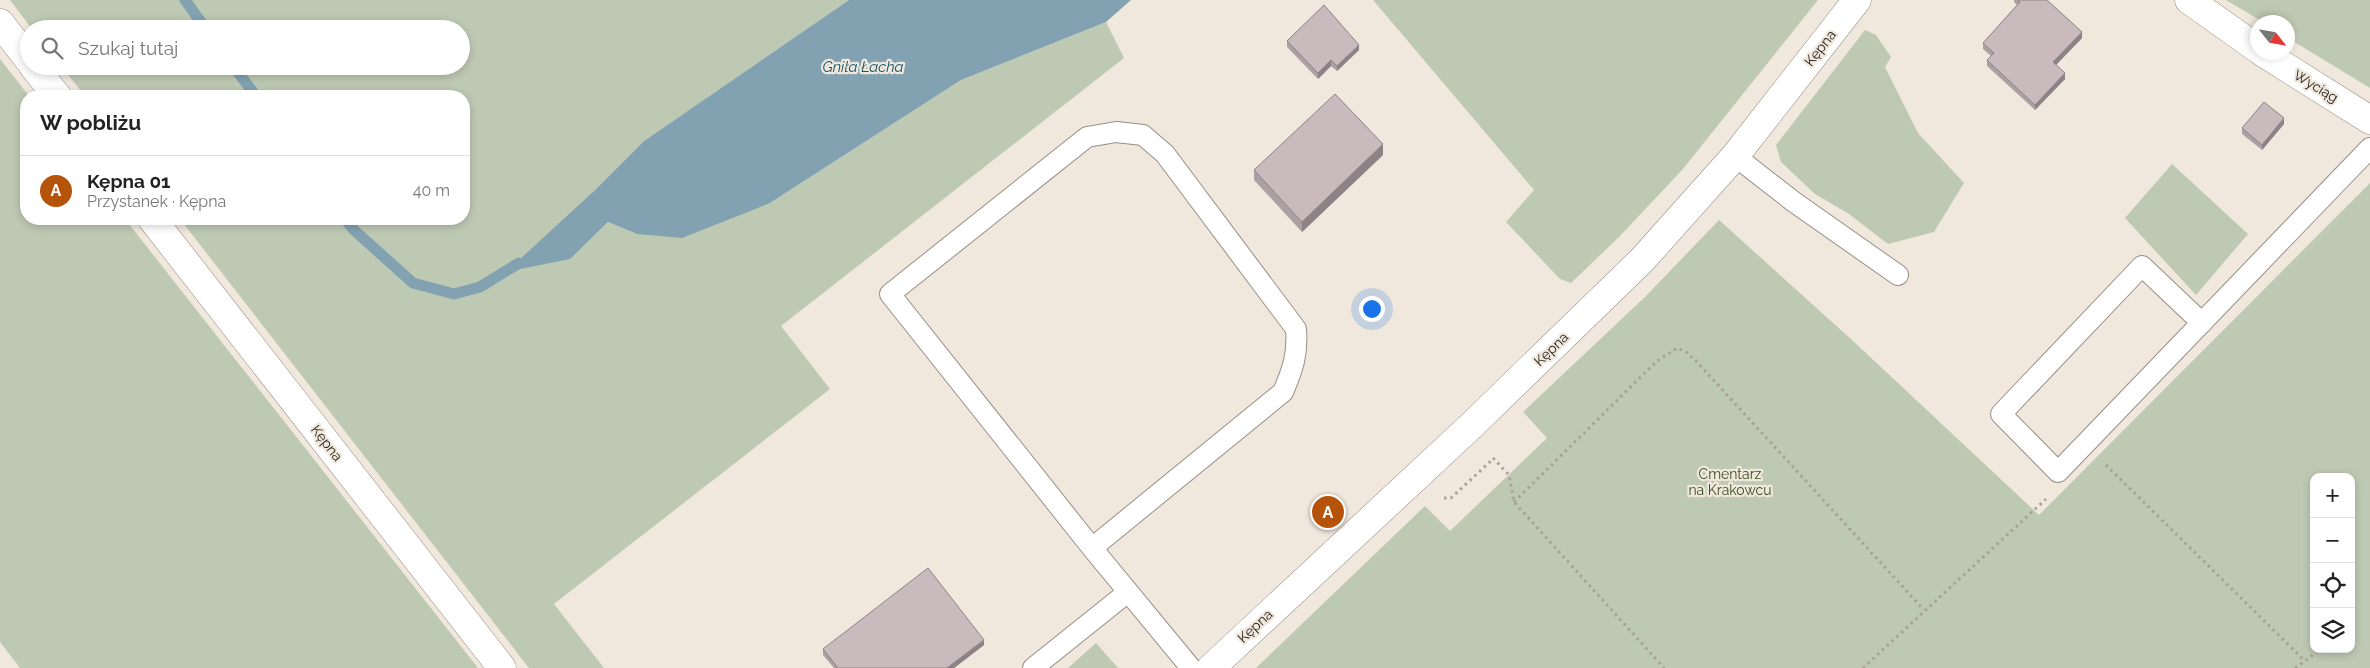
<!DOCTYPE html>
<html lang="pl">
<head>
<meta charset="utf-8">
<style>
  body { margin:0; font-family:Raleway,sans-serif; background:#f6f6f6; color:#222 }
  .controls { position:absolute; right:15px; bottom:15px; display:grid; overflow:hidden; border-radius:10px; box-shadow:0 2px 8px #0003 }
  .controls button { width:45px; height:45px; display:grid; place-items:center; padding:0; border:0; border-bottom:1px solid #e0e0e0; background:#fff; color:#222; font:25px sans-serif }
  .compass { position:absolute; left:2250px; top:15px; width:45px; height:45px; border-radius:50%; background:#fff; box-shadow:0 2px 8px #0003; rotate:121deg }
  .you { position:absolute; left:1371px; top:308px; width:18px; height:18px; margin:-12px; border:4px solid #fff; border-radius:50%; background:#1a73e8; box-shadow:0 0 0 8px #1a73e833 }
  .badge { display:grid; place-items:center; width:32px; height:32px; border-radius:50%; background:#b45309; color:#fff; font-size:16px; font-weight:700 }
  .pin { position:absolute; translate:-50% -50%; border:2px solid #fff; box-shadow:0 1px 5px #0006 }
  .list { margin:0; padding:0; list-style:none }
  h2 { display:flex; justify-content:space-between; align-items:center; height:65px; margin:0; padding:0 20px; font-size:21px }
  h2 small { font-size:16px; font-weight:400; color:#767676 }
  .list li { display:grid; grid-template-columns:32px 1fr auto; gap:15px; align-items:center; box-sizing:border-box; height:70px; padding:0 20px; border-top:1px solid #e0e0e0 }
  .list b { display:block; font-size:19px; white-space:nowrap }
  .list p { margin:0; font-size:16px; white-space:nowrap; color:#767676 }
  .list em { font-size:16px; font-style:normal; color:#767676 }
  .icon { flex:none; width:28px; height:28px; fill:none; stroke:currentColor; stroke-width:2; stroke-linecap:round; stroke-linejoin:round }
  .map { position:relative; flex:none; width:2370px; height:668px; overflow:hidden }
  .search { position:absolute; background:#fff; box-shadow:0 2px 8px #0003; left:20px; top:20px; width:450px; height:55px; display:flex; align-items:center; gap:12px; box-sizing:border-box; padding:0 18px; border-radius:28px; color:#767676; font-size:19px }
  .panel { position:absolute; background:#fff; box-shadow:0 2px 8px #0003; left:20px; top:90px; width:450px; height:135px; border-radius:20px }
  .map>svg:first-child { display:block }
  .green { fill:#bec9b3; fill-rule:evenodd }
  .water { fill:#82a2b1 }
  .lines { fill:none; stroke-linecap:round; stroke-linejoin:round }
  .stream { stroke:#82a2b1; stroke-width:11 }
  .service-casing { stroke:#978f85; stroke-width:22 }
  .minor-casing { stroke:#978f85; stroke-width:29 }
  .tertiary-casing { stroke:#978f85; stroke-width:29 }
  .path { stroke:#a7a198; stroke-width:3; stroke-dasharray:2.5 4; stroke-linecap:butt }
  .service { stroke:#fff; stroke-width:20 }
  .minor { stroke:#fff; stroke-width:28 }
  .tertiary { stroke:#fff; stroke-width:28 }
  .wall { fill:#ada0a3 }
  .shaded-wall { fill:#8d8285 }
  .building { fill:#c9babe; stroke:#8d8285 }
  .labels { text-anchor:middle; stroke-width:4.5; stroke-linejoin:round; paint-order:stroke }
  .street-label { font-size:14px; fill:#26231f; stroke:#f0e8dd }
  .park-label { font-size:14px; fill:#3b4d21; stroke:#f0e8dd }
  .water-label { font-size:15px; font-style:italic; fill:#16536b; stroke:#f0e8dd }
</style>
</head>
<body>
<div class="map">
<svg width="2370" height="668" viewBox="0 0 2370 668">
  <rect width="100%" height="100%" fill="#f0e8dd"/>
  <g class="green">
    <polygon points="10,0 849,0 644,141 594,191 570,258 608,222 637,234 770,203 961,80 1106,22 1124,58 781,326 830,389 554,604 604,668 529,668 180,219 464,219 464,96 85,96 61,66 461,66 461,29 32,29"/>
    <polygon points="1373,0 1818,0 1683,169 1619,237 1571,283 1560,279 1506,222 1534,190"/>
    <polygon points="2226,0 2370,0 2370,88 2288,38 2288,22 2263,22"/>
    <polygon points="1865,30 1876,35 1891,57 1885,67 1918,133 1964,183 1934,232 1888,244 1849,214 1815,194 1781,162 1776,145"/>
    <polygon points="0,59 29,96 26,96 26,219 125,219 478,668 20,668 0,642"/>
    <polygon points="2172,164 2248,234 2196,295 2125,218"/>
    <path d="M2370 183V668H1256L1425 506 1450 531 1547 438 1523 412 1646 296 1719 220 1852 340 2039 515ZM2314 477H2351V649H2314Z"/>
    <polygon points="1096,643 1118,668 1068,668"/>
  </g>
  <polygon class="water" points="849,0 1131,0 1106,22 961,80 770,203 682,238 637,234 608,222 570,259 506,272 594,191 644,141"/>
  <g class="lines">
    <g class="stream">
      <polyline points="185,0 206,29"/>
      <polyline points="233,66 256,96"/>
      <polyline points="345,219 354,230 413,283 454,294 480,287 519,263"/>
    </g>
    <defs>
      <g id="service">
        <polyline points="1735,156 1794,202 1898,275"/>
        <polyline points="2202,323 2142,266 2001,414 2058,472 2370,148"/>
        <path d="M1092 548 1283 392C1293 369 1298 354 1296 329L1165 154 1143 135 1116 132 1087 137 890 294 1092 548 1191 668"/>
        <polyline points="1033,668 1128,592"/>
      </g>
      <g id="minor">
        <polyline points="2189,0 2258,49"/>
        <polyline points="2262,52 2370,120"/>
      </g>
      <g id="tertiary">
        <polyline points="0,23 29,60"/>
        <polyline points="33,66 57,96"/>
        <polyline points="152,219 502,668"/>
        <polyline points="1211,668 1472,425 1642,260 1735,156 1857,0"/>
      </g>
    </defs>
    <use href="#service" class="service-casing"/>
    <use href="#minor" class="minor-casing"/>
    <use href="#tertiary" class="tertiary-casing"/>
    <g class="path">
      <polyline points="1493,458 1509,475 1514,502 1664,668"/>
      <polyline points="2106,465 2305,661"/>
      <polyline points="1444,498 1451,498 1493,459"/>
      <polyline points="1514,502 1657,361 1677,348 1686,352 1696,361 1924,610"/>
      <polyline points="1863,668 2046,499"/>
      <polyline points="2295,668 2321,649"/>
    </g>
    <use href="#service" class="service"/>
    <use href="#minor" class="minor"/>
    <use href="#tertiary" class="tertiary"/>
  </g>
  <g class="wall">
    <polygon points="2014,0 2047,0 2082,38 2056,65 2065,79 2035,110 1987,66 1987,60 1991,56 1983,49 1983,43 2017,5 2014,2"/>
    <polygon points="1287,41 1359,50 1337,71 1331,66 1318,79 1287,47"/>
    <polygon points="2284,124 2262,150 2242,134 2242,128"/>
    <polygon points="1383,155 1302,232 1254,180 1254,170"/>
    <polygon points="984,645 954,668 834,668 823,655 823,649"/>
  </g>
  <g class="shaded-wall">
    <polygon points="2082,32 2082,38 2053,68 2053,62"/>
    <polygon points="1359,45 1359,50 1337,71 1337,66"/>
    <polygon points="1331,60 1331,66 1318,79 1318,73"/>
    <polygon points="2065,73 2065,79 2035,110 2035,105"/>
    <polygon points="2284,118 2284,124 2262,150 2262,145"/>
    <polygon points="1383,144 1383,155 1302,232 1302,222"/>
    <polygon points="984,640 984,645 954,668 947,668"/>
  </g>
  <g class="building">
    <polygon points="2018,0 2047,0 2082,32 2053,62 2065,73 2035,105 1987,60 1994,53 1983,43 2020,2"/>
    <polygon points="1324,5 1359,45 1337,66 1331,60 1318,73 1287,41"/>
    <polygon points="1335,94 1383,144 1302,222 1254,170"/>
    <polygon points="2264,102 2284,118 2262,145 2242,128"/>
    <polygon points="928,568 984,640 947,668 838,668 823,649"/>
  </g>
  <g class="labels">
    <g class="street-label">
      <text transform="translate(1820 48) rotate(-52)" y="5">Kępna</text>
      <text transform="translate(2316 86) rotate(31)" y="5">Wyciąg</text>
      <text transform="translate(1551 349) rotate(-44)" y="5">Kępna</text>
      <text transform="translate(327 443) rotate(52)" y="5">Kępna</text>
      <text transform="translate(1255 626) rotate(-43)" y="5">Kępna</text>
    </g>
    <g class="park-label">
      <text x="1730" y="479">Cmentarz<tspan x="1730" dy="16">na Krakowcu</tspan></text>
    </g>
    <g class="water-label">
      <text x="863" y="72">Gniła Łacha</text>
    </g>
  </g>
</svg>
<div class="controls">
<button>+</button>
<button>−</button>
<button><svg class="icon" aria-label="locate" viewBox="0 0 24 24"><circle cx="12" cy="12" r="6"/><path d="M12 2v4M12 18v4M2 12h4M18 12h4"/></svg></button>
<button><svg class="icon" aria-label="layers" viewBox="0 0 24 24"><path d="M12 4l9 5-9 5-9-5zM3 14l9 5 9-5"/></svg></button>
</div>
<svg class="compass" viewBox="-18 -18 36 36"><path d="M0-13l5 13h-10z" fill="#e53935"/><path d="M0 13l5-13h-10z" fill="#767676"/></svg>
<div class="you"></div>
<div class="pin badge" style="left:1328px;top:512px">A</div>
<div class="search"><svg class="icon" aria-label="search" viewBox="0 0 24 24"><circle cx="10" cy="10" r="6"/><path d="M15 15l6 6"/></svg>Szukaj tutaj</div>
<section class="panel">
<h2>W pobliżu<small></small></h2>
<ul class="list">
<li><span class="badge">A</span><div><b>Kępna 01</b><p>Przystanek · Kępna</p></div><em>40 m</em></li>
</ul>
</section>
</div>
</body>
</html>
